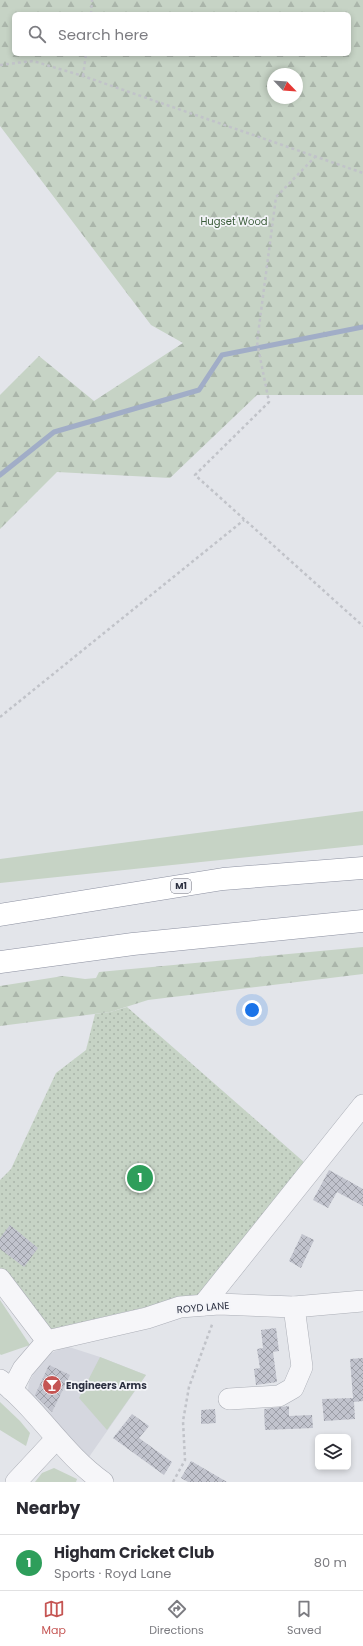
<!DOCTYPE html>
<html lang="en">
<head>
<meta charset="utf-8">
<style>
  body { margin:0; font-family:Poppins,sans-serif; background:#f2f2f3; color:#2b2b33 }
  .controls { position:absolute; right:12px; bottom:12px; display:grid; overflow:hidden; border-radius:6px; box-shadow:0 2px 6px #0003 }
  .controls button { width:36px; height:36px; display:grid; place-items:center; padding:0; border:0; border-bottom:1px solid #e1e1e2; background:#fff; color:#2b2b33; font:20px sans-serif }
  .compass { position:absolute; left:267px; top:68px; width:36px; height:36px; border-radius:50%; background:#fff; box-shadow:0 2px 6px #0003; rotate:115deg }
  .you { position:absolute; left:252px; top:1010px; width:14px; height:14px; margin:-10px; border:3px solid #fff; border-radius:50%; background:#1a73e8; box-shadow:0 0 0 6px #1a73e833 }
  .badge { display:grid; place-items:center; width:26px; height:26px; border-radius:50%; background:#c55553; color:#fff; font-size:13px; font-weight:700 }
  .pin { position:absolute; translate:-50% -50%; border:2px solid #fff; box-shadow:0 1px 4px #0006 }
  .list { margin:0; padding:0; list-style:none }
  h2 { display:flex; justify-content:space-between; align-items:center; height:52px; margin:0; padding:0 16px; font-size:17px }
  h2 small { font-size:13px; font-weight:400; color:#7c7c81 }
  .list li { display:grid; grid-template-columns:26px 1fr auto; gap:12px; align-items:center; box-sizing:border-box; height:56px; padding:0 16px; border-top:1px solid #e1e1e2 }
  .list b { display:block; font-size:15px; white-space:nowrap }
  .list p { margin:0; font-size:13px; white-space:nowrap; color:#7c7c81 }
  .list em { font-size:13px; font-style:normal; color:#7c7c81 }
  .icon { flex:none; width:22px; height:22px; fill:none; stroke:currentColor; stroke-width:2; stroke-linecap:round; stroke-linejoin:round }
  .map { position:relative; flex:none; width:363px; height:1482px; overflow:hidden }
  .search { position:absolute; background:#fff; box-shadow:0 2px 6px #0003; left:12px; right:12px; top:12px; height:44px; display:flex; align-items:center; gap:10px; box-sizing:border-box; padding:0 14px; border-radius:6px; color:#7c7c81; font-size:15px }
  .sheet { height:108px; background:#fff }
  nav { display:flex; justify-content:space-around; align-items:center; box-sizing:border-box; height:56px; border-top:1px solid #e1e1e2; background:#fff; font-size:11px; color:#7c7c81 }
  nav a { display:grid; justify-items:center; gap:2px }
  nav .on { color:#c55553 }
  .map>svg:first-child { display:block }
  .built { fill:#d5d7df }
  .grass { fill:#c6d3c5 }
  .forest { fill:url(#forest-firs); fill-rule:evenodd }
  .park { fill:url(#park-dots) }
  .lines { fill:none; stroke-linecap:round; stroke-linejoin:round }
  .stream { stroke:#a1adc7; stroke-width:5 }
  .building { fill:url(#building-cross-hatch) }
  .minor-casing { stroke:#acafb7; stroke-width:22 }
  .highway-casing { stroke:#8c90a0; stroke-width:23 }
  .path { stroke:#c1c3c9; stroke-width:2.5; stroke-dasharray:3 3; stroke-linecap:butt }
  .minor { stroke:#f6f6f9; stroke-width:21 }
  .highway { stroke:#fff; stroke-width:22 }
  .labels { text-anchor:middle; stroke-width:3.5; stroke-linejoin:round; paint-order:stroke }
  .shield { fill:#f3f4f8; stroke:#686b78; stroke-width:1 }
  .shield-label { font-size:9px; font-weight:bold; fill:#2c3041 }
  .park-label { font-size:10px; fill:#3b5c3a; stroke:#f3f4f8 }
  .street-label { font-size:10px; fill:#2c3041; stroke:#f3f4f8 }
  .poi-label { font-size:10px; font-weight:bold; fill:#2c3041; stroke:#f3f4f8; text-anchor:start }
</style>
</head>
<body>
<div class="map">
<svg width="363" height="1482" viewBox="0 0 363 1482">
  <defs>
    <pattern id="forest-firs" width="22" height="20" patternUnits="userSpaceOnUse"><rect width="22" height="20" fill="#c6d3c5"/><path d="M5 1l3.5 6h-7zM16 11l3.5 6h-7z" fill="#aab5aa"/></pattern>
    <pattern id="park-dots" width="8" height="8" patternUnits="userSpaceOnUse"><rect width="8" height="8" fill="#c6d3c5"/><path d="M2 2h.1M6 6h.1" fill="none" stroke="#aab5aa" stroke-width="1.8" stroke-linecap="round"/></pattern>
    <pattern id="building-cross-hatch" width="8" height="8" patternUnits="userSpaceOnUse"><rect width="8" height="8" fill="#c1c3cd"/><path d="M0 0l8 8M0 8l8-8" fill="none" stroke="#9d9fa8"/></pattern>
  </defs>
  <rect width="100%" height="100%" fill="#e3e5ea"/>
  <polygon class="built" points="66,1346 100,1357 146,1375 89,1457 53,1419 27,1398 29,1382 43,1357"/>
  <g class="grass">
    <polygon points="363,811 363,845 0,883 0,859"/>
    <polygon points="0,1300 30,1345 1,1355 0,1354"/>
    <polygon points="100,1357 146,1375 107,1430 79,1398"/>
    <polygon points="0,1402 20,1421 30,1433 26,1446 0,1430"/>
    <polygon points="54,1468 77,1479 76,1482 35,1482 42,1473"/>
  </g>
  <g class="forest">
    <path d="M0 0H363V395H257L170 478 57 472 0 529V395L39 356 94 401 183 343 151 325 0 126ZM14 14H349V54H14ZM273 74H297V98H273Z"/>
    <polygon points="363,947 363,974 148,1000 110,1012 0,1026 0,986 63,976 85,979 96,978 99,972"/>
  </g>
  <polygon class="park" points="127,1007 305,1163 198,1295 48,1330 0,1269 0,1180 11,1169 56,1073 86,1050 95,1014 110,1012"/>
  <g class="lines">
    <polyline class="stream" points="0,475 54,432 199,390 222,355 363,327"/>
  </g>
  <g class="building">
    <polygon points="329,1170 363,1189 363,1206 337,1192 328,1208 313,1200"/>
    <polygon points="10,1225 38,1248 24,1267 0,1249 0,1238"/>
    <polygon points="302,1234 314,1240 301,1268 289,1261"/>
    <polygon points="276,1328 279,1351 273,1352 277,1382 256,1385 254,1369 260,1368 257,1349 263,1348 261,1330"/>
    <polygon points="363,1358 363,1401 354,1402 355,1419 324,1421 322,1399 353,1398 350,1359"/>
    <polygon points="49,1365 70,1375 52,1412 35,1395"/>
    <polygon points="289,1406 289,1416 312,1415 313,1428 265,1430 264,1409"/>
    <polygon points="215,1409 216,1423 201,1424 201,1410"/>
    <polygon points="132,1414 149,1426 139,1438 172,1462 164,1475 113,1438"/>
    <polygon points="191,1461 227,1482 188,1482 181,1478"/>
  </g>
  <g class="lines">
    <defs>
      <g id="minor">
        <polyline points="0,1279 47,1341 23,1369 12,1390"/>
        <polyline points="203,1305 363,1105"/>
        <polyline points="47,1341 147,1318 180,1307 219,1304 294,1307 363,1301"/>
        <path d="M0 1380C38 1409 63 1454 103 1482"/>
        <polyline points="229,1399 279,1396 293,1388 302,1367 294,1307"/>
        <polyline points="16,1482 56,1439"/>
      </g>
      <g id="highway">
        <polyline points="0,915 223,879 363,868"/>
        <polyline points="0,962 133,944 363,921"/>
      </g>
    </defs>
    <use href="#minor" class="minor-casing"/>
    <use href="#highway" class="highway-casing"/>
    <g class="path">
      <polyline points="91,14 92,0"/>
      <polyline points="0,65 33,61 83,76 363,173"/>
      <polyline points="83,76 86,54"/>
      <polyline points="316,156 276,197 257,342 269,402 195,475 363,626"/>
      <polyline points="0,717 244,520"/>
      <polyline points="173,1482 185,1460 183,1421 189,1387 213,1322"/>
    </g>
    <use href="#minor" class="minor"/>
    <use href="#highway" class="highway"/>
  </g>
  <defs>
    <symbol id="bar-disc" viewBox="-11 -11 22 22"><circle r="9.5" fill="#c55553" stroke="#f3f4f8"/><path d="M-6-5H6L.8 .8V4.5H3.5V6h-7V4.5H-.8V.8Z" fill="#fff"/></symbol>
  </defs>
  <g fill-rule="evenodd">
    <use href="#bar-disc" x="41" y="1374" width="22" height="22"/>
  </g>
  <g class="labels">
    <rect class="shield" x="171" y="879" width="20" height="14" rx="3"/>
    <g class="shield-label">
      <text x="181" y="889">M1</text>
    </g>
    <g class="park-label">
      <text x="234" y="225">Hugset Wood</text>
    </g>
    <g class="street-label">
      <text transform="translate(203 1307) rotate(-5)" y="4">ROYD LANE</text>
    </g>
    <g class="poi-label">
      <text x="66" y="1389">Engineers Arms</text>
    </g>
  </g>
</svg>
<div class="controls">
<button><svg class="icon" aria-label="layers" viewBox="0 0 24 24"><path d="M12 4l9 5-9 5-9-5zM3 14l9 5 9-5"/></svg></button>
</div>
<svg class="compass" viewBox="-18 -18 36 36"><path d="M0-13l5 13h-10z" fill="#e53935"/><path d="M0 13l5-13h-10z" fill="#7c7c81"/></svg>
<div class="you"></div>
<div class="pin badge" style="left:140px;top:1178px;background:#2e9e5b">1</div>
<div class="search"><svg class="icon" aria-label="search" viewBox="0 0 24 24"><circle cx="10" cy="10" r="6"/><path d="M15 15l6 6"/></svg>Search here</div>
</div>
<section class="sheet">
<h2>Nearby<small></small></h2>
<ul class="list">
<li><span class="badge" style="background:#2e9e5b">1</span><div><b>Higham Cricket Club</b><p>Sports · Royd Lane</p></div><em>80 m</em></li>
</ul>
</section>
<nav>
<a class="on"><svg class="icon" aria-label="map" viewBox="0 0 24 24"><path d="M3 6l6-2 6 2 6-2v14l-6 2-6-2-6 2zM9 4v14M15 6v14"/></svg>Map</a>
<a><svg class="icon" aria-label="directions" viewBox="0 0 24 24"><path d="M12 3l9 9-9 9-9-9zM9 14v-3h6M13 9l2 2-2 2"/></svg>Directions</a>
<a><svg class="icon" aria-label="saved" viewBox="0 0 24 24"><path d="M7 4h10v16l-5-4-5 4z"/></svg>Saved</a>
</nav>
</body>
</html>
